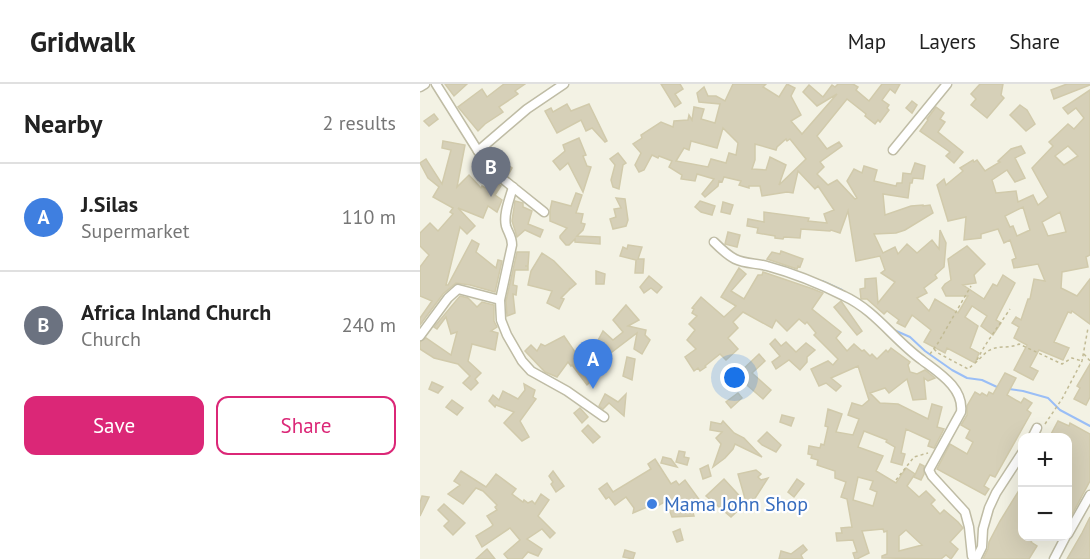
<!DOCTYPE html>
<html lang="en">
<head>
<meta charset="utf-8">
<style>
  body { margin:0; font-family:"PT Sans",sans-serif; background:#f6f6f6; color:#222 }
  .controls { position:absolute; right:18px; bottom:18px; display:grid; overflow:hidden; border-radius:12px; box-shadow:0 6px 24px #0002 }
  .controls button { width:54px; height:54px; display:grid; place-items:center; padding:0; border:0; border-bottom:2px solid #e0e0e0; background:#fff; color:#222; font:30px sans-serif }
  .you { position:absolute; left:315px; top:294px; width:21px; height:21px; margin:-15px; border:4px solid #fff; border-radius:50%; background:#1a73e8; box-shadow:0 0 0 9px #1a73e833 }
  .badge { display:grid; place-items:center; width:39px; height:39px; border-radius:50%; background:#db2777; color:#fff; font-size:20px; font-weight:700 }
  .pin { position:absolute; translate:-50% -50px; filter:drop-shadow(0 2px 3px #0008) }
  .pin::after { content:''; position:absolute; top:32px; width:21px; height:18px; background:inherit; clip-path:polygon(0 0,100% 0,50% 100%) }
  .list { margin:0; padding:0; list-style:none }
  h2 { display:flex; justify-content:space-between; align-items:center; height:78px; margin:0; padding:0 24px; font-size:26px }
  h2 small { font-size:20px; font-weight:400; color:#767676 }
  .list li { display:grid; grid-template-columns:39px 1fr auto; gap:18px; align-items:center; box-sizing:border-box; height:108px; padding:0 24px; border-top:2px solid #e0e0e0 }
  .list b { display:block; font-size:22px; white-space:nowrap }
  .list p { margin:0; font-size:20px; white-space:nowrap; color:#767676 }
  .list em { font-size:20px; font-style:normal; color:#767676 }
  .actions { display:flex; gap:12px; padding:18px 24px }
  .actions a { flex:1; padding:14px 0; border:2px solid #db2777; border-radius:12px; text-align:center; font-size:21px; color:#db2777 }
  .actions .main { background:#db2777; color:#fff }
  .map { position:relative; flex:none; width:670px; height:475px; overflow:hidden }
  header { display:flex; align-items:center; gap:36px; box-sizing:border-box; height:84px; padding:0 30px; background:#fff; border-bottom:2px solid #e0e0e0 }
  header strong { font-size:28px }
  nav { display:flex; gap:33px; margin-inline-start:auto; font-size:21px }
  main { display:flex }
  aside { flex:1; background:#fff }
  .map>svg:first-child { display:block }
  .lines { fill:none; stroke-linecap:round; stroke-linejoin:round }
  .stream { stroke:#9abef6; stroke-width:2 }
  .building { fill:#d6d0b8; stroke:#d1caab; stroke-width:1.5; fill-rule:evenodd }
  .minor-casing { stroke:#bfbca5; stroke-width:11 }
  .path { stroke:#c2bb95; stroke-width:1.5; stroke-dasharray:3 3; stroke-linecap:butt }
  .minor { stroke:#fff; stroke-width:8 }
  .shop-dot { fill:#3f7fe0; stroke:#fff; stroke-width:2 }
  .labels { text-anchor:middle; stroke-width:4.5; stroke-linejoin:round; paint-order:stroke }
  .shop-label { font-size:20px; fill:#366cbe; stroke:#fff; text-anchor:start }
</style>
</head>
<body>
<header>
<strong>Gridwalk</strong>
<nav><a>Map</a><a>Layers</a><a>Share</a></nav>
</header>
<main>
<aside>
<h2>Nearby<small>2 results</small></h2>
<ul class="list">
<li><span class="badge" style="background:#3f7fe0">A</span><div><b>J.Silas</b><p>Supermarket</p></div><em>110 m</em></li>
<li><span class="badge" style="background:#6b7280">B</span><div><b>Africa Inland Church</b><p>Church</p></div><em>240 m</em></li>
</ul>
<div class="actions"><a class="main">Save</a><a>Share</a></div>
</aside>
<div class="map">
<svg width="670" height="475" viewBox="0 0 670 475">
  <rect width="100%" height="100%" fill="#f3f2e4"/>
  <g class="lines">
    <g class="stream">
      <polyline points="402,197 422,206"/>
      <polyline points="467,240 474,246 490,253 505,267 532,286 547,294 562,296 577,303"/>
      <polyline points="589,305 603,307 628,314 640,326 670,342"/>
    </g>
  </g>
  <g class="building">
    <polygon points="25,0 47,0 34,12"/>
    <polygon points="84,0 105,0 95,7 98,10 79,23 83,28 65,40 58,47 38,23 62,5 67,13"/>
    <polygon points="241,0 260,0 263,5 255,10 261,19 255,23"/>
    <path d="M313 0H346L343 3 359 13 367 0 375 4 371 12 381 31 371 37 382 50 417 10 397 22 383 8 389 1 403 13 412 1 415 3 418 0H433L438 3 436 6 449 17 462 0H480L475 9 470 5 462 16 469 21 467 24 469 26 460 38 458 36 455 40 445 32 446 30 427 15 397 52 407 65 419 58 422 62 400 78 404 83 397 90 408 101 417 96 435 115 437 114 427 97 434 85 442 89 444 82 457 86 454 97 476 102 477 99H482L483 89 491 90 495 79 505 82 503 95 493 94 492 99H490L488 114 463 110 465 131 491 122 503 121V122L510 121 513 129 485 146 476 149 454 150 463 169 475 163 478 170 487 160 497 169 512 156 519 165 520 146 526 159 524 183 515 191 517 194 504 204 507 209 497 214 509 227 515 215 538 229 548 212H526L522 204 525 200 531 196 528 175 547 162 565 180 554 191 556 199 543 201 564 215 573 200 577 202 583 191 595 199 576 236 581 239 573 251 561 242 567 232 552 222 545 233 558 242 550 264 559 269 555 279 527 264 525 269 504 258 511 246 492 231 485 243 477 239 479 236 467 227 464 230 447 215H441L440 205 445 204V195L456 194 458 219 475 198 461 189 465 186 460 172 436 177 428 127 420 149 411 146 410 147 381 145 380 154 364 153 363 155 355 154V152L337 149 338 144 327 142 328 135 344 138V128L389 134 388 137 407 139 404 130 414 126 398 102 395 105 378 87 373 109 367 108 342 112 340 102H329V104L319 101 321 97 304 93 302 98 299 97 298 102 285 113 282 110 294 95 277 90 275 97 261 95 262 91 249 83 252 77 239 72 238 74 232 71 224 86 219 88 215 81 221 69 213 60 222 54 221 51 241 38 253 43 254 37 268 36 269 31 272 36 274 23 284 25 281 35 295 39 300 20 279 18 277 9 284 3 288 12H296L305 17ZM303 44 318 59 316 71 309 69 306 79 291 75 288 83 256 77 264 64 269 66 271 57 297 64ZM366 55 367 57 370 55 386 75 359 101 366 81 350 73 346 86 332 85 335 76V60L356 66 357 63Z"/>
    <polygon points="560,0 583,0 581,11 584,14 567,34 551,21 556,15 551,10"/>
    <polygon points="647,0 670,0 670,1 634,15 631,6"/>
    <path d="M670 6V171L666 173 668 183 642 188 641 204 657 212 670 195V240L652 227 651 229 648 228 634 258 649 264 643 276 619 266 610 283 618 287 613 296 594 286 607 261 594 254 599 243 592 239 596 233 601 236 608 215H610L614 195 625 197 618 180 594 184 592 176 596 174 590 156 584 159 578 145 561 150V154L544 156 546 133 528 137 517 101 524 95 526 101 543 87 540 84 553 76 554 78 557 76 565 87 580 78 578 77 591 65 601 62 605 69 595 74 605 94 595 98 587 86 572 96 576 109 596 107 598 118 613 111 618 121 628 113 612 84 633 62 629 58 648 40 654 45 664 34 656 24 648 30 643 24ZM648 62 658 72 644 81 635 72ZM603 123 610 146 597 152 593 142 590 143 585 132ZM640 128 646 148 628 152 622 138Z"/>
    <polygon points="492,17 497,21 492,29 486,24"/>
    <polygon points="147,20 151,27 169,20 187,57 185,58 172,44 166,47 161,36 137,49 125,27 131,24 133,28"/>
    <polygon points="600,21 607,26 615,40 606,47 590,31"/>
    <polygon points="516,23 524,29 520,35 525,38 518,48 543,68 534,79 526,72 530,68 500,47 508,36 507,35"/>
    <polygon points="14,30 18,35 9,42 4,37"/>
    <polygon points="159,54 166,71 163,72 167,82 171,83 163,108 148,79 140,86 133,77 145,67 143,61"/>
    <polygon points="23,57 45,61 37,103 49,91 61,104 62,102 69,106 75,97 81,102 75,111 82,116 77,128 68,122 63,134 38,124 55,142 47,150 40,143 26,201 28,201 52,156 59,160 56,168 76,184 78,176 82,177 75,208 50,201 36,199 23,210 0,241 0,234 12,217 0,212 0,183 9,171 0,162 0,149 10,139 18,147 33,130 30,128 33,124 13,113 19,103 8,94 0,79 6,75 22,100 31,66 22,64"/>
    <polygon points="198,69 206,79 203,81 199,105 193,103 191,96 195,81 190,75"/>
    <polygon points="83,77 92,84 88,91 79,82"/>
    <polygon points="156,109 162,111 156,129 163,130 161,139 165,140 163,146 157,152 180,153 180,160 155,158 155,155 149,161 146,161 140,154 140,152 147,144 130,137 130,126 132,117 151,122"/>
    <polygon points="196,114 205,115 208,136 206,142 193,145 190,135 196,133 194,125 201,124"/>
    <polygon points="95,117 103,119 103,123 112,127 108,140 123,146 120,153 105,146 97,153 92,137"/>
    <polygon points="280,117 295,122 292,131 281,128 275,123"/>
    <polygon points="303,118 313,121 310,130 301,128"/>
    <polygon points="308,148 320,151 317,163 305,160"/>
    <polygon points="208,161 222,163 218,175 224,175 223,189 215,189 216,176 200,172 203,163 207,165"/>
    <polygon points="361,167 383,175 380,183 378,182 377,185 347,175 352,168 360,170"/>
    <polygon points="97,168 109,168 108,182 105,182 108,182 108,186 95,186 93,201 97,202 96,211 93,210 95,229 87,232 86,217"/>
    <polygon points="122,169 134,177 156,200 150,205 149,204 150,205 141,214 144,215 139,225 127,219 132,207 108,201 111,187"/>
    <path d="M319 184 326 190 311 207 324 215 338 191H342L343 188 393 205 403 209 392 225 421 248 416 254 427 267 434 260 442 267 444 266 450 272 452 270 457 275 466 266 468 268 471 264 490 278 488 281 490 288 497 290 505 286 515 294 508 297 504 294 506 315 493 316 487 295 469 309 465 304 450 309 460 319 478 320 508 335 512 320 522 323 517 343 524 345 514 364 508 362 510 356 486 345 481 369 485 370 482 381 471 378 475 363 466 358 467 356 444 347 438 363 463 372 456 387 476 399 486 384 495 390 487 402 499 413 506 407 515 416 511 420 520 430 524 426 538 438 543 444 530 458 538 465 531 475 526 471 521 475 462 474V472L467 470V447L464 448 463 445 442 447 449 469 437 475H435L433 469 437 468 433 456 417 457 416 449H422L421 444 432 443 427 415 421 413 426 398 415 394V387L397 381 398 376 391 374 392 371 388 370 389 362 400 364 401 360 404 361 408 343 405 342 408 325 422 330 416 348 433 351 439 335 428 331 432 319 442 322 449 316 438 282 411 294 421 302 416 307 406 299 399 302 391 285 408 277 413 281 418 275 394 251 396 249 387 238 385 240 379 235 367 247 356 236 352 244 323 228 313 238 318 244 308 254 318 265 306 276 300 270 285 282 286 283 280 287 278 284 274 287 265 273 276 265 267 256 275 246 269 240 277 232 272 229 274 225 272 224 281 213 304 233 316 222 301 213ZM438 393 453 397 450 405 457 408 453 422 433 416ZM486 446 502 461 479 467V452Z"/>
    <polygon points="176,187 185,190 184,200 176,200"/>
    <polygon points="229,192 242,203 237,209 231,204 224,209 220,203"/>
    <polygon points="40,212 48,214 57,223 62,218 74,221 74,237 77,243 71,247 78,249 75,266 52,260 48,277 61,289 55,295 58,299 51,306 43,299 50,292 38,280 14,274 0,265 0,258 6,254 31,271 37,248 31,250 26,233 17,245 14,243"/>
    <polygon points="421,217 442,247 437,251 414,223"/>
    <polygon points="206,221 219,236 208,242 226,246 225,251 230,256 222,270 214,265 217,249 184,274 173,266 183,247 193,256 203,248 193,236"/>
    <polygon points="144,252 168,287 181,276 186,283 167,301 152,281 151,282 148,278 137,293 125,288 105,267 111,261 117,267 121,260 125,262"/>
    <polygon points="355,255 361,262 366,258 376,268 386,259 395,266 387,273 387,278 380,286 369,276 356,285 352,278 360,272 350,260"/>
    <polygon points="339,270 345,277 332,289 351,306 343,315 327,301 328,299 323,298 316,292"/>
    <polygon points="207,273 215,275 212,296 203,292"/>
    <polygon points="670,280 670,313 666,321 654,315 660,304 657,302"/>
    <polygon points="585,289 596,294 587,311 601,319 604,314 612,319 607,326 611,329 575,393 570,391 564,402 569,405 565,411 517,385 530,360 547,370 553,358 546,354 550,346 541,341 547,331 547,322 555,308 560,311 562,309 567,312 569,308 573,310"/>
    <polygon points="12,298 23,303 18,309 9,305"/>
    <polygon points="104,300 115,306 113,313 116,315 100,337 109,353 102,357 84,339 94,328 76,321 75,323 69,317 73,311 79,316 83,307 98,315 105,306"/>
    <polygon points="318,309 322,314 311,324 306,318"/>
    <polygon points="185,310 198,318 206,310 204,332 189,319 183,325 179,322"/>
    <polygon points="32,316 43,324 37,331 26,323"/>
    <polygon points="160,324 168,333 162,339 154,329"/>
    <polygon points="362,331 374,334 371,342 360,338"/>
    <polygon points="303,337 314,349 324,354 342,373 315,360 313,365 305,374 293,383 301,360 296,354 302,348 290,346 291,338 301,340"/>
    <polygon points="638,337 649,342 650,339 670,350 670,397 648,438 648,354 629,354"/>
    <polygon points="168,341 180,353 173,359 162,347"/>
    <polygon points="347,348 361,361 356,368 342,361 338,357"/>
    <polygon points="259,367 265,368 264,373 269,374 267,381 256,378"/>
    <polygon points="243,373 251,375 257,383 241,379"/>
    <polygon points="235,375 251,400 256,397 259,401 265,396 281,418 272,425 274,432 252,433 246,417 234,424 232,421 213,429 214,424 206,413 195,421 189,413 186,415 179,405 187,399 193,408 231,385 228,380"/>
    <polygon points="500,380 504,382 504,390 501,396 494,393"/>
    <polygon points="288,381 291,392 283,395 280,385"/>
    <polygon points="336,386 341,390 338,393 341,396 348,394 332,419 326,418 318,390"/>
    <polygon points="41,387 66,403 76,390 96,405 92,410 103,418 104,416 108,419 112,417 115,420 121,410 129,416 118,432 135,449 130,454 122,445 107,455 122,465 118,472 108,468 102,475 88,475 84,470 100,456 90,444 62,463 56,452 71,443 73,441 67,432 77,426 75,423 77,421 63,407 56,404 43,420 28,410 40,401 34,397"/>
    <polygon points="133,387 144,402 136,408 131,400 133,398 129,392"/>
    <polygon points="304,395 326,419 311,433 286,412"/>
    <polygon points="377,395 384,400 374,413 368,408"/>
    <polygon points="603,400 603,453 614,453 611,458 617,462 609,475 563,475 568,465 569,458 580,437"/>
    <polygon points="2,412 9,413 0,432 0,419"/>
    <polygon points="24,420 45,439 33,451 24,442 29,437 18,426"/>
    <polygon points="670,433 670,475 647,475 662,449"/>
    <polygon points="260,445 263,456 257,458 253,448"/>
    <polygon points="383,461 387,466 381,471 383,475 359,475 361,467 371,470"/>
    <polygon points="67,465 75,475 56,475"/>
    <polygon points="205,466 215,469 213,475 203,473"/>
  </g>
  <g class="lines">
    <defs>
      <g id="minor">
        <polyline points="16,0 58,67"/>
        <polyline points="0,3 5,0"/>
        <polyline points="473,66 527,0"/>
        <path d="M93 103C90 114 83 130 86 142 88 149 92 152 92 161L80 216 81 236 87 251 102 277 111 287 147 307 184 333"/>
        <polyline points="124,128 79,92 58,67 107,25 144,0"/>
        <path d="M294 158C300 164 307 171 315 175 325 180 337 179 347 182 373 189 400 200 424 212 455 226 475 257 502 276 519 289 544 304 541 328L509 386 512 392 545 428 549 443 552 472 556 475"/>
        <polyline points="0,252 28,214 38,205 80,216"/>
        <polyline points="612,354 617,344"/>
        <polyline points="648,450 670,411"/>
        <polyline points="556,475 562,463 563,445 569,424 576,409 602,369"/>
        <polyline points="634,475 646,452"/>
      </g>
    </defs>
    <use href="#minor" class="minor-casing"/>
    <g class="path">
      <polyline points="514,265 518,269 548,285 554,280"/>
      <polyline points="510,270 518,259 551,202"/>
      <polyline points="664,270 670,277"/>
      <path d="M557 276C566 258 578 243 590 225"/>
      <path d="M555 279C560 275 565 268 570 266 579 261 589 265 599 260L642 280 652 274 662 277"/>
      <polyline points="625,340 642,315 662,277 668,244"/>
      <polyline points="476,396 494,373 508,369"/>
    </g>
    <use href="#minor" class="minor"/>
  </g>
  <circle class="shop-dot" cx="232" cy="420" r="6"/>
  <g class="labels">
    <g class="shop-label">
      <text x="244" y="427">Mama John Shop</text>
    </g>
  </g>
</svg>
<div class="controls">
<button>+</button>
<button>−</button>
</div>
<div class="you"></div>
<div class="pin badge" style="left:173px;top:305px;background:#3f7fe0">A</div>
<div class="pin badge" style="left:71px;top:113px;background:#6b7280">B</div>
</div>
</main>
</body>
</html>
